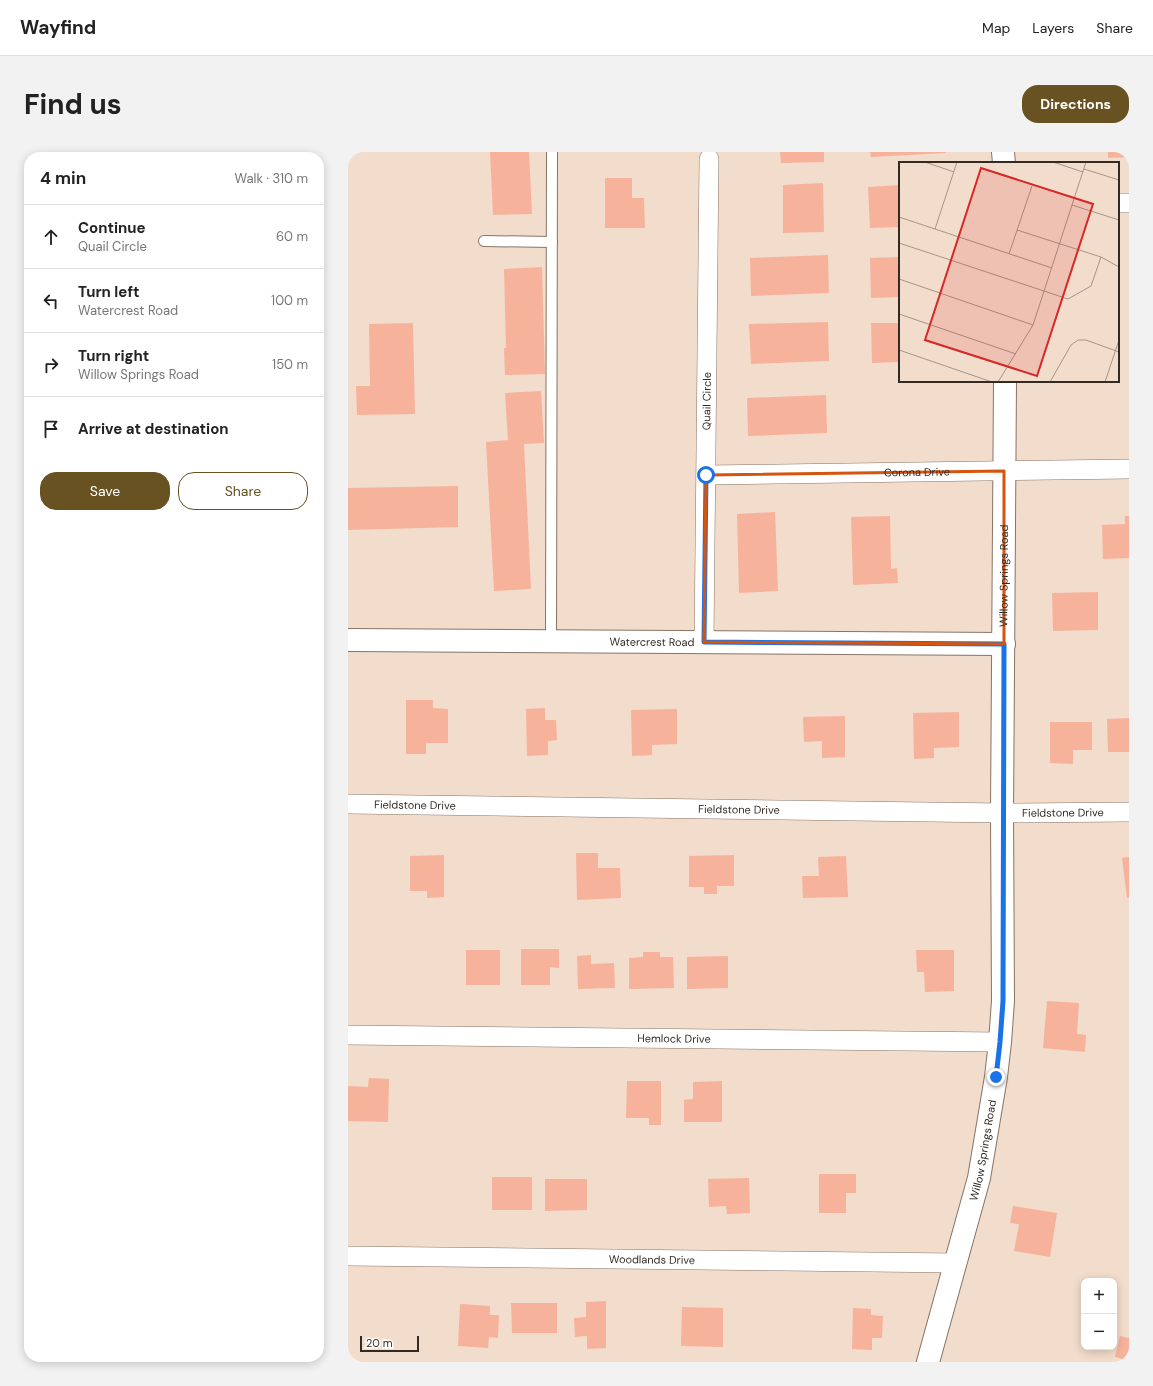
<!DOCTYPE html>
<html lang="en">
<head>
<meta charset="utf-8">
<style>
  body { margin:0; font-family:"DM Sans",sans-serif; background:#f2f2f2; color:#222 }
  .controls { position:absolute; right:12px; bottom:12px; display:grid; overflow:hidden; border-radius:8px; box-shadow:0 2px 10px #0003 }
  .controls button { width:36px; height:36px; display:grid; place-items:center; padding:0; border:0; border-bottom:1px solid #e0e0e0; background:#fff; color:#222; font:20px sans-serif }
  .scale { position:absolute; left:12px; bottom:10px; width:59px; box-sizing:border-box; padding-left:4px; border:2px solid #332a24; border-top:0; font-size:11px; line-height:14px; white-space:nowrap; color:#332a24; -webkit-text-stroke:3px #fff; paint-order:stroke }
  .stop { position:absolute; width:12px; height:12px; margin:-9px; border:3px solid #1a73e8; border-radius:50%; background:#fff }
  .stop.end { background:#1a73e8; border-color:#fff; box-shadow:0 1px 4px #0008 }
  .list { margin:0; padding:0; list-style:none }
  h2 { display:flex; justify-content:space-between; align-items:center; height:52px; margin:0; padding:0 16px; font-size:17px }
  h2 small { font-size:13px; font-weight:400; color:#767676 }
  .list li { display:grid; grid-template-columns:26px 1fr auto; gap:12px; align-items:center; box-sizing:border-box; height:64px; padding:0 16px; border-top:1px solid #e0e0e0 }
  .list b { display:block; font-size:15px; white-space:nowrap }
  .list p { margin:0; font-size:13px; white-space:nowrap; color:#767676 }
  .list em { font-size:13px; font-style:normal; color:#767676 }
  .actions { display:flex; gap:8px; padding:12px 16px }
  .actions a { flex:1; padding:9px 0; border:1px solid #695222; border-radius:16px; text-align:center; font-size:14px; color:#695222 }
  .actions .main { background:#695222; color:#fff }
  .icon { flex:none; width:22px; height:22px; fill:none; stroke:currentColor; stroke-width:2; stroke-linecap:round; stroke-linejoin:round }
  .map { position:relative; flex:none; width:781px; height:1210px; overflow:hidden; border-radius:16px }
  header { display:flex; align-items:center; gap:24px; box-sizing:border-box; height:56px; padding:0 20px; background:#fff; border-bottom:1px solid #e0e0e0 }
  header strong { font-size:19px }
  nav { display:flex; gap:22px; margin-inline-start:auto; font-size:14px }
  .intro { display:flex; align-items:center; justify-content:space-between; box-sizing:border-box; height:96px; padding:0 24px }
  h1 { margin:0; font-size:28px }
  .button { padding:10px 18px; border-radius:16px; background:#695222; color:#fff; font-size:14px; font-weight:700 }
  main { display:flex; gap:24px; padding:0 24px }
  aside { flex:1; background:#fff; border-radius:16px; box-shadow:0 2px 10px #0003 }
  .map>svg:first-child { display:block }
  .building { fill:#f7b29b }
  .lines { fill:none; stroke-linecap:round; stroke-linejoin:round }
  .service-casing { stroke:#887465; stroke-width:12 }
  .minor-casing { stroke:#887465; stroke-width:20 }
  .tertiary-casing { stroke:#887465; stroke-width:24 }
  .service { stroke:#fff; stroke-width:10 }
  .minor { stroke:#fff; stroke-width:19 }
  .tertiary { stroke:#fff; stroke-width:22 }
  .route { stroke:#1a73e8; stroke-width:5 }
  .marked { fill:none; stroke:#d6540e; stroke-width:3; stroke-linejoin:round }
  .labels { text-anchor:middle; stroke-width:3; stroke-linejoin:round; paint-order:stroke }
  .street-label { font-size:11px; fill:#332a24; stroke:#fff }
  .inset-road { fill:none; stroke:#a69588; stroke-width:1 }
  .view { fill:#d62828; fill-opacity:0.15; stroke:#d62828; stroke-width:2 }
  .inset-edge { fill:none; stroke:#332a24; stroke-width:2 }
</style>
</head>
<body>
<header>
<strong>Wayfind</strong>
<nav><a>Map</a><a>Layers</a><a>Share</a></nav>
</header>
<div class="intro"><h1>Find us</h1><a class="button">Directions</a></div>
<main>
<aside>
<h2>4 min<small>Walk · 310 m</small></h2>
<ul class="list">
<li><svg class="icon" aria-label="ahead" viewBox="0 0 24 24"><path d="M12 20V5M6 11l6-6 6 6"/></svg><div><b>Continue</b><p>Quail Circle</p></div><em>60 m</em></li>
<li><svg class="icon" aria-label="left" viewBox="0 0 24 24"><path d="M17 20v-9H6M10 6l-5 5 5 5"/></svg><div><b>Turn left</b><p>Watercrest Road</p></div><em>100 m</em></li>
<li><svg class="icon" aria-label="right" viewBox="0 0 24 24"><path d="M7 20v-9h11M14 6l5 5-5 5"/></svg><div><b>Turn right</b><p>Willow Springs Road</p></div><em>150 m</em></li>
<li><svg class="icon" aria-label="arrive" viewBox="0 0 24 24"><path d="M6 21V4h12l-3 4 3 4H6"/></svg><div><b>Arrive at destination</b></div></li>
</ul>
<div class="actions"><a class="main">Save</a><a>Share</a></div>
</aside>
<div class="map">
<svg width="781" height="1210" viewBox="0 0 781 1210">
  <rect width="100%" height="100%" fill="#f2dccb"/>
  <g class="building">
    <polygon points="142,0 181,0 184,62 145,63"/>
    <polygon points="432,0 476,0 476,10 433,11"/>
    <polygon points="522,0 598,0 598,1 523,5"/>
    <polygon points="760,0 781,0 781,5 760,6"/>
    <polygon points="257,26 284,26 284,46 296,46 297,76 257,76"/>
    <polygon points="475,31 476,80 435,81 435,33"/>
    <polygon points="552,33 552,75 522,76 520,35"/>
    <polygon points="480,103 481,141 403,144 402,106"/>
    <polygon points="552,105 552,145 523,146 522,106"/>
    <polygon points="194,115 197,222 157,223 156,196 158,196 156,117"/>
    <polygon points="480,170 481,209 403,212 401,172"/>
    <polygon points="65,171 67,262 9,263 8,234 22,234 21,172"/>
    <polygon points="523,171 552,171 552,210 524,211"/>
    <polygon points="193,239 196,291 176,292 183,437 146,439 138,290 160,288 157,241"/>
    <polygon points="478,243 479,281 400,284 399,246"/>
    <polygon points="110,334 110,375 0,378 0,336"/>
    <polygon points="427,360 430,439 391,441 389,362"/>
    <polygon points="542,364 543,417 549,416 550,431 505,433 503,365"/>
    <polygon points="777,364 781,364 781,406 755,407 754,373 777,372"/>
    <polygon points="750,440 750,478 705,479 704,441"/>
    <polygon points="58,548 85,548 85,556 100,557 100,591 78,591 78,602 58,602"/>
    <polygon points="197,556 197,568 208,568 209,588 200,589 200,603 179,604 178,557"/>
    <polygon points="329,557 329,592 304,593 304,603 284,604 283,558"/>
    <polygon points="611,560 611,595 586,596 586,606 566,607 565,561"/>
    <polygon points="497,564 497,605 474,606 474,589 456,590 455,565"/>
    <polygon points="781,566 781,600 760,600 759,567"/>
    <polygon points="702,570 744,570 744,598 725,598 725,612 702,611"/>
    <polygon points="228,701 250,701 250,716 272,716 273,746 229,748"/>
    <polygon points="96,703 96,745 79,746 79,739 62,739 62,704"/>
    <polygon points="386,703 386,734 369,734 369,742 356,742 356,735 341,735 341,704"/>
    <polygon points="498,704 500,745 455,746 454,724 471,724 470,705"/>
    <polygon points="781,705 781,745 779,746 774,706"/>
    <polygon points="173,797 211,797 211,816 202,815 202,833 173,833"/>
    <rect x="118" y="798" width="34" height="35"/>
    <polygon points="568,798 606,798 606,839 577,840 576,820 569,820"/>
    <polygon points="295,800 312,800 312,805 325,805 326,836 281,837 281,806 295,805"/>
    <polygon points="243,803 243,812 266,811 267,836 230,837 229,804"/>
    <polygon points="380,804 380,836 339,837 339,805"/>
    <polygon points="699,849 731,851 729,882 738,883 737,900 695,896"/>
    <polygon points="21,926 41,927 40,970 0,969 0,934 20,935"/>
    <polygon points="279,929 313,929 313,973 301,973 301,966 278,966"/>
    <polygon points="374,929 374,970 336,970 336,948 345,947 345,930"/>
    <polygon points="471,1022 508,1022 508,1041 498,1041 498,1061 471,1061"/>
    <rect x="144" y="1025" width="40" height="33"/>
    <polygon points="401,1026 402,1061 379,1062 378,1054 361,1055 360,1027"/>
    <polygon points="197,1027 239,1027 239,1058 197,1059"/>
    <polygon points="665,1054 709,1061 702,1105 666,1099 671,1072 662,1071"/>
    <polygon points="258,1149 258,1196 239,1197 239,1184 227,1185 226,1166 238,1165 238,1150"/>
    <polygon points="163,1151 209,1151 209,1181 164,1181"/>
    <polygon points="112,1152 142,1154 142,1163 151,1163 150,1186 141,1185 140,1196 110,1194"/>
    <polygon points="334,1155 375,1156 375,1195 333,1194"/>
    <polygon points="505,1156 523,1157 523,1163 535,1164 534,1186 524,1186 524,1198 504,1197"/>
    <polygon points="772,1184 781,1186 781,1209 767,1205"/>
  </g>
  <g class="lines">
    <defs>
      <g id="service">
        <polyline points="136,89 204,90"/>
        <polyline points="203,489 204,0"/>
      </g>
      <g id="minor">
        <polyline points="770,51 781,51"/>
        <path id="s1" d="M358 323 781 317"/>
        <path id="s2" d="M356 490 361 7"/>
        <path id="s3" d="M0 652 654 661 781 660"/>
        <path id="s4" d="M0 883 652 890"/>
        <path id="s5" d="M0 1104 607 1111"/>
      </g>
      <g id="tertiary">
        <polyline points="655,0 656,11"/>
        <path id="s6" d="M0 488 656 492"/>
        <path id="s7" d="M580 1210 631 1026 648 925 652 890 655 849 654 661 657 229"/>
      </g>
    </defs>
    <use href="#service" class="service-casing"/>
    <use href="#minor" class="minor-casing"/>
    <use href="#tertiary" class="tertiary-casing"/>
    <use href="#service" class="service"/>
    <use href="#minor" class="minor"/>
    <use href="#tertiary" class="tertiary"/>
  </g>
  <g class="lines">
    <polyline class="route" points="358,323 356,490 656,492 655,849 652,890 648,925"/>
  </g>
  <path class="marked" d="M656 319V492L356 490 358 323Z"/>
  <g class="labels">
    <g class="street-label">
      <text dy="4" stroke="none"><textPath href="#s2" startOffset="241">Quail Circle</textPath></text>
      <text dy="4" stroke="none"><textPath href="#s1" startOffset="211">Corona Drive</textPath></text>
      <text dy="4" stroke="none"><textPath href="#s7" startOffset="795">Willow Springs Road</textPath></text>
      <text dy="4" stroke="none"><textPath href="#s6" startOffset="304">Watercrest Road</textPath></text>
      <text dy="4" stroke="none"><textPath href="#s3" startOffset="67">Fieldstone Drive</textPath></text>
      <text dy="4" stroke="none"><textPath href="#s3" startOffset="391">Fieldstone Drive</textPath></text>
      <text dy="4" stroke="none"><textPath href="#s3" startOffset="715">Fieldstone Drive</textPath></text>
      <text dy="4" stroke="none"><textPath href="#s4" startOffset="326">Hemlock Drive</textPath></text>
      <text dy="4" stroke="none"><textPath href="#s7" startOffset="219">Willow Springs Road</textPath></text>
      <text dy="4" stroke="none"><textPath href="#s5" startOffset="304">Woodlands Drive</textPath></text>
    </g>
  </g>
  <g transform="translate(551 10)">
    <rect width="220" height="220" fill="#f2dccb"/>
    <path class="inset-road" d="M26 0 55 10M154 0 184 10M185 7 220 18M173 43 220 58M0 55 153 106M36 67 58 0M118 68 202 95 220 105M0 81 169 137 192 124 202 95M110 92 133 24M0 117 134 163M0 152 117 192M0 188 93 220M99 220 134 163 187 0M151 220 172 183 179 178H187L220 190M206 220 220 178"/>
    <path class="view" d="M82 6 194 42 138 214 26 178Z"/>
    <rect width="220" height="220" class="inset-edge"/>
  </g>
</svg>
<div class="controls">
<button>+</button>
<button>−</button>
</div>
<div class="scale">20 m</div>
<div class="stop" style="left:358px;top:323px"></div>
<div class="stop end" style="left:648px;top:925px"></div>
</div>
</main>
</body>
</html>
